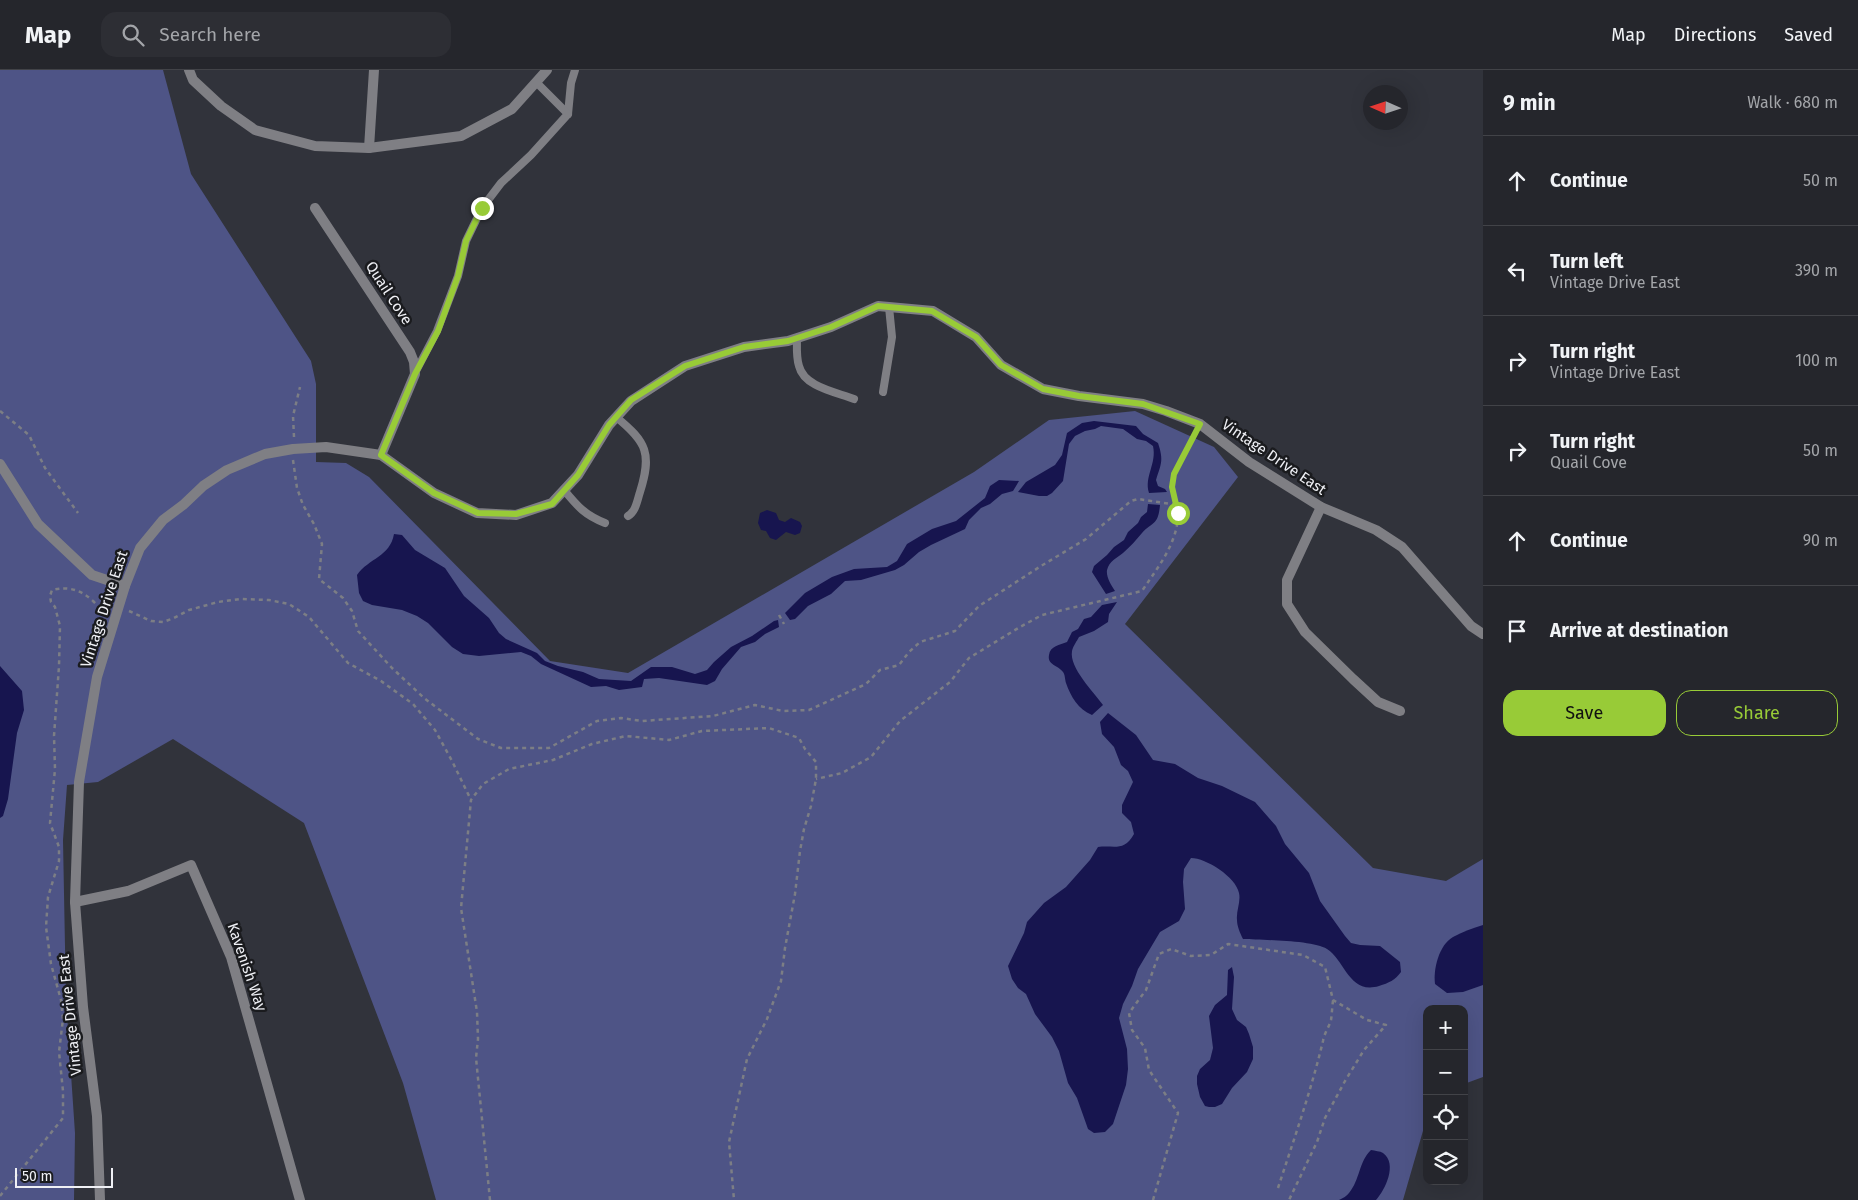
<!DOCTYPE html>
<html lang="en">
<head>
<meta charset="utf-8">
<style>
  body { margin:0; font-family:"Fira Sans",sans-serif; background:#2d2e34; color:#f1f3f6 }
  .controls { position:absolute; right:15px; bottom:15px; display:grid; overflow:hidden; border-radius:10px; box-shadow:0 5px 20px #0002 }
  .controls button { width:45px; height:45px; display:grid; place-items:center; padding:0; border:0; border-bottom:1px solid #424348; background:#25262c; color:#f1f3f6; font:25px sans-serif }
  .compass { position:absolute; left:1363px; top:15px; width:45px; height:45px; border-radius:50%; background:#25262c; box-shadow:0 5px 20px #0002; rotate:273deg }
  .scale { position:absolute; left:15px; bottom:12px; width:98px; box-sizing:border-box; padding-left:5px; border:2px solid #eff0f5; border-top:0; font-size:14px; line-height:18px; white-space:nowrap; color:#eff0f5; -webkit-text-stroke:4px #1a1b1e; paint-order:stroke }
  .stop { position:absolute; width:15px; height:15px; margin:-11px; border:4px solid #98cb37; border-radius:50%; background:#fff }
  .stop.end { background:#98cb37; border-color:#fff; box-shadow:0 1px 5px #0008 }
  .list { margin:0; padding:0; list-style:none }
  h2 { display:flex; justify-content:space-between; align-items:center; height:65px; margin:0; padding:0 20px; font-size:21px }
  h2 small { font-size:16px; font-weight:400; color:#a3a5a9 }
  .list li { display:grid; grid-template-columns:32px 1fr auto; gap:15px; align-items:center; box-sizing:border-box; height:90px; padding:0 20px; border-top:1px solid #424348 }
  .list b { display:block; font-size:19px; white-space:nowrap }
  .list p { margin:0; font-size:16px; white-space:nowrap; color:#a3a5a9 }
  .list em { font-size:16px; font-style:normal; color:#a3a5a9 }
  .actions { display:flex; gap:10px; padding:15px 20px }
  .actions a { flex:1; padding:11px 0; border:1px solid #98cb37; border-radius:15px; text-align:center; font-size:18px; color:#98cb37 }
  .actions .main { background:#98cb37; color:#111 }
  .icon { flex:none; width:28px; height:28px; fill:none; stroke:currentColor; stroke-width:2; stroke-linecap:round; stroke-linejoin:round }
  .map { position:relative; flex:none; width:1483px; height:1130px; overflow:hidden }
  header { display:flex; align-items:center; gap:30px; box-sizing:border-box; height:70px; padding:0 25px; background:#25262c; border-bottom:1px solid #424348 }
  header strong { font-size:24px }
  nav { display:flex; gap:28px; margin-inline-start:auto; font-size:18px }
  .search { width:350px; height:45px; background:#2d2e34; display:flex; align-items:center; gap:12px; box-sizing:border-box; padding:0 18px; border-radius:15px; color:#a3a5a9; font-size:19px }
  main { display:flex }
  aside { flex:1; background:#25262c }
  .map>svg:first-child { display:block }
  .green { fill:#4e5486 }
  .water { fill:#17154f }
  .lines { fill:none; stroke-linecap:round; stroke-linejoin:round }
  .path { stroke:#7c7e85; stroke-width:2.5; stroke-dasharray:4 4; stroke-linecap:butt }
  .service { stroke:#7f7f84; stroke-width:8 }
  .minor { stroke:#7f7f84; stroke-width:10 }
  .route { stroke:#98cb37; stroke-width:6 }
  .labels { text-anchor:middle; stroke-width:5; stroke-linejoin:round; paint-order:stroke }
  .street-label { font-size:15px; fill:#eff0f5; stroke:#1a1b1e }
</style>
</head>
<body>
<header>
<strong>Map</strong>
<div class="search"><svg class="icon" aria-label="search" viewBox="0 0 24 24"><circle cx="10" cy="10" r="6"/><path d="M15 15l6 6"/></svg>Search here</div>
<nav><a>Map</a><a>Directions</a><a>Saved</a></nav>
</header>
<main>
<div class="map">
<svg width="1483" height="1130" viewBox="0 0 1483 1130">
  <rect width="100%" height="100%" fill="#31333b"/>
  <polygon class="green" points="0,0 163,0 191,104 311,291 316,314 316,392 346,393 369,407 550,591 628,603 974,402 1049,350 1135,341 1214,377 1238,407 1125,554 1373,798 1446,811 1483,789 1483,1007 1464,1014 1464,939 1427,939 1427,1047 1403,1130 436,1130 403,1013 304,753 173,669 98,712 67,715 63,770 66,930 75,1063 74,1130 0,1130"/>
  <g class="water">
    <path d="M1094 351 1136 356 1143 364 1158 373C1164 391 1161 394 1156 410L1158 416 1165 419 1167 422 1149 423C1144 406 1157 394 1153 376L1146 371 1137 369 1123 359 1101 356 1095 359 1085 361 1075 366 1069 374 1063 411 1052 423 1047 426H1039L1018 422 1026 412 1055 395 1062 385 1067 363 1082 353Z"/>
    <polygon points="999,410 1019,411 1013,421 1002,424 990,434 981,438 969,450 965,459 931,475 919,482 904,495 895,500 861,510 845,511 831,524 808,536 795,549 790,550 785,543 805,523 832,507 854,499 887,497 897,491 907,474 932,459 956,451 985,428 990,416"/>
    <path d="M1148 434 1160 435C1158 456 1153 451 1142 463 1136 470 1130 477 1123 483 1117 488 1109 491 1107 500 1106 507 1111 515 1115 521L1106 524 1092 502 1094 496 1107 485 1114 477 1124 470 1128 462 1138 453 1141 447 1147 442Z"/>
    <polygon points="767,440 776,443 779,450 785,452 791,448 800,452 802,456 800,463 795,465 786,462 776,470 770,468 766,461 761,460 758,453 760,443"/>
    <path d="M394 464 402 465 415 480 445 498 464 526 489 548 499 563 506 569 537 583 545 591 558 596 583 602 599 609 631 611 651 597H672L695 604 707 600 714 592 731 577 752 566 774 551 778 550 779 557 765 564 755 572 741 577 722 599 715 611 707 615 659 608 644 609 642 617 619 620 606 616 591 617 541 594 531 586 521 582 479 586 463 584 452 577 428 553 417 546 402 540 372 535 363 531 359 523 357 505C369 488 390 487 394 464Z"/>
    <path d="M1117 532 1109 544 1108 552 1094 561 1079 567C1077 571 1073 576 1072 581 1069 598 1094 622 1103 635L1092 645C1078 639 1071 627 1066 613 1065 610 1065 604 1063 602 1058 595 1047 595 1049 585 1050 576 1060 575 1067 572L1072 562 1078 559 1084 549 1091 547 1102 535Z"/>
    <polygon points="0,596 22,621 24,640 17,663 8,729 3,746 0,748"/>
    <path d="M1108 643 1136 665 1153 690 1175 694 1198 708 1222 716 1255 732 1276 756 1285 774 1309 803 1320 831 1345 866 1351 873 1360 875 1380 876 1400 892 1401 902C1395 910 1389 913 1379 916 1349 925 1345 890 1327 879 1313 870 1261 870 1243 869 1240 863 1237 856 1237 850 1236 841 1241 832 1239 823 1236 807 1206 788 1191 788L1184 799 1183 812 1185 839 1179 851 1160 862 1138 899 1132 916 1123 934 1119 948 1127 979 1128 999 1126 1015 1113 1054 1105 1062 1094 1063 1088 1059 1077 1028 1068 1013 1059 981 1052 967 1035 944 1026 924 1018 918 1012 909 1008 896 1024 863 1027 852 1044 833 1066 817 1090 790 1098 777C1115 775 1124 782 1134 764L1131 752 1122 743V735L1133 712 1128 701 1121 695 1114 677 1102 664 1100 652Z"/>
    <path d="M1483 855V915L1463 922 1447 923 1435 914C1433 899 1439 875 1453 867 1462 862 1473 858 1483 855Z"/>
    <polygon points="1232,897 1234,907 1232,939 1237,950 1246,957 1249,964 1253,977 1253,989 1247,1002 1232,1018 1222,1034 1215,1037 1209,1037 1205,1036 1200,1027 1197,1014 1197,1006 1200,999 1210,990 1213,978 1209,946 1215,935 1227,925 1228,900"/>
    <path d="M1371 1080C1375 1081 1380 1081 1383 1083 1398 1094 1385 1120 1376 1130H1339C1343 1128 1347 1126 1349 1123 1360 1110 1359 1091 1371 1080Z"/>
  </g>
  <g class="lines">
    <g class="path">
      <polyline points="0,341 29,365 45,398 78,443"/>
      <polyline points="294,367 293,346 300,317"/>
      <path d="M293 390 297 418 303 435 314 454 322 474 319 509 343 528 352 541 358 561 392 598 424 628 478 669 501 678H549L597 651 621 648 642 651 713 646 755 635 783 641 809 640 866 614 880 600 899 595 909 582 920 572 955 561 979 536 1041 496 1086 469 1131 431 1138 429 1178 435C1181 469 1160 494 1142 521L1042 545 1020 557 969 588 950 612 900 651 871 687 842 703 816 709"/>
      <polyline points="1178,435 1172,417 1174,404 1195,362"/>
      <polyline points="129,541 151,551 163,552 174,548 189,540 218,532 241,529 269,530 289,534 309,547 348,593 381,611 413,634 435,660 452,691 471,730"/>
      <polyline points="779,545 784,554"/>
      <path d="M1278 1118C1294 1069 1311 1021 1323 971 1324 964 1329 957 1331 950 1332 944 1332 937 1333 931"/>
      <path d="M0 1126 63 1048V1021L59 982 63 949 61 930 51 894 46 857 48 827 59 791V777L50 753 55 699 54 666 59 596 60 556 55 537 51 532 50 526 52 520C69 516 81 520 93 531 98 536 100 539 106 539"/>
      <polyline points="490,1130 476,988 478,969 477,942 461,838 471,730 483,714 509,699 553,690 592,674 626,666 669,670 702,661 769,658 799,668 805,679 816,692 816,709 811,736 804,759 800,781 795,824 785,878 781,911 767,949 747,989 729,1072 734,1130"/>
      <polyline points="1153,1130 1178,1043 1149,1000 1145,978 1132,960 1129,943 1146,920 1159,884 1171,879 1191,886 1211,885 1228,874 1303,885 1325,897 1333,930 1367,950 1386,955 1364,980 1345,1011 1325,1048 1317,1072 1289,1130"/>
    </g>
    <g class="service">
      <polyline points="568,44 571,13 575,0"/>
      <path d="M797 268C797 277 796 287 799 296 804 317 836 322 854 329"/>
      <polyline points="415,303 437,261 458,206 466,171 482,138 501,113 531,85 568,44 537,13"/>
      <polyline points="883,322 892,267 889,237"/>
      <path d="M616 347C647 372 652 384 640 422 637 431 636 441 628 446"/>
      <path d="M564 420C578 437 585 445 605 453"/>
    </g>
    <g class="minor">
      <polyline points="189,0 193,10 221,36 255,60 315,76 369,78 461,66 512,39 547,0"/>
      <polyline points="369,78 374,0"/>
      <polyline points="315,138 410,282 414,292 415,304 381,385"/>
      <polyline points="0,394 38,454 92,505 125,516"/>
      <polyline points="1321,437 1287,510 1287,534 1305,562 1353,609 1378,632 1400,641"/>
      <polyline points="75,832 128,821 191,795 231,887 300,1130"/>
      <polyline points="100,1130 97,1046 83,937 75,832 79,712 97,607 125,516 140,478 163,450 183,435 203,416 227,400 265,384 293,379 326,377 381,385 434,423 477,443 516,445 552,433 578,405 609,355 631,331 685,296 744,277 788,271 831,257 878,236 933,241 976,267 1001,295 1043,319 1079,326 1143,334 1166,341 1200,354 1249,392 1321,437 1376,460 1402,477 1471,556 1483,564"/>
    </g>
  </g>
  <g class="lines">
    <polyline class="route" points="482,138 466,171 458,206 438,261 415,304 381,385 434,423 478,443 516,444 552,434 578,405 609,355 631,330 685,296 744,277 788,271 831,257 878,236 932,241 976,267 1001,295 1043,319 1079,326 1143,334 1200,354 1174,404 1172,417 1178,443"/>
  </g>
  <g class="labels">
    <g class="street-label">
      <text transform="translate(389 223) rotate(57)" y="5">Quail Cove</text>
      <text transform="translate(1274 387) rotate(34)" y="5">Vintage Drive East</text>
      <text transform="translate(104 539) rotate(-72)" y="5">Vintage Drive East</text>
      <text transform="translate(247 897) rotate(71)" y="5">Kavenish Way</text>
      <text transform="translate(70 945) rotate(-96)" y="5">Vintage Drive East</text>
    </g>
  </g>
</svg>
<div class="controls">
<button>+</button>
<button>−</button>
<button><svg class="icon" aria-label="locate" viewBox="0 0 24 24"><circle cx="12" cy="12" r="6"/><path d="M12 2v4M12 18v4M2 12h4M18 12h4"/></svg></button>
<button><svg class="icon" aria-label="layers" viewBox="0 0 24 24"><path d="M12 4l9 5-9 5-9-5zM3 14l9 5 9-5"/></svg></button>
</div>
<svg class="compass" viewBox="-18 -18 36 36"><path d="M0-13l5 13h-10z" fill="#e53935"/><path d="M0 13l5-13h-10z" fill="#a3a5a9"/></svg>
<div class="scale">50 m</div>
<div class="stop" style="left:1178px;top:443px"></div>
<div class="stop end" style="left:482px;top:138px"></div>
</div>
<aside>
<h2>9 min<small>Walk · 680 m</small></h2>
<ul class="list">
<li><svg class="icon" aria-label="ahead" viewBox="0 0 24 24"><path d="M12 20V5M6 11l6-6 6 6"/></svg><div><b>Continue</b></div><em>50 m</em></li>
<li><svg class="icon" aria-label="left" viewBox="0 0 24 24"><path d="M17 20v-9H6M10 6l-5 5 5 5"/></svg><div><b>Turn left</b><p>Vintage Drive East</p></div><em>390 m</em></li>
<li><svg class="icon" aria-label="right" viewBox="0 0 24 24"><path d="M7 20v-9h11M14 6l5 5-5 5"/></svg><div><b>Turn right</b><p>Vintage Drive East</p></div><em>100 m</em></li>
<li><svg class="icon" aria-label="right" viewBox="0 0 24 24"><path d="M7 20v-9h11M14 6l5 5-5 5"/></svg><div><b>Turn right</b><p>Quail Cove</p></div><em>50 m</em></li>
<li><svg class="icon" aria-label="ahead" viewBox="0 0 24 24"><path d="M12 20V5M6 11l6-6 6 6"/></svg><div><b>Continue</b></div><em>90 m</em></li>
<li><svg class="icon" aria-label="arrive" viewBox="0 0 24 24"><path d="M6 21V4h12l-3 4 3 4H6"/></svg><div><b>Arrive at destination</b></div></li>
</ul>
<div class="actions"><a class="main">Save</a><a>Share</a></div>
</aside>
</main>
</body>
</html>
